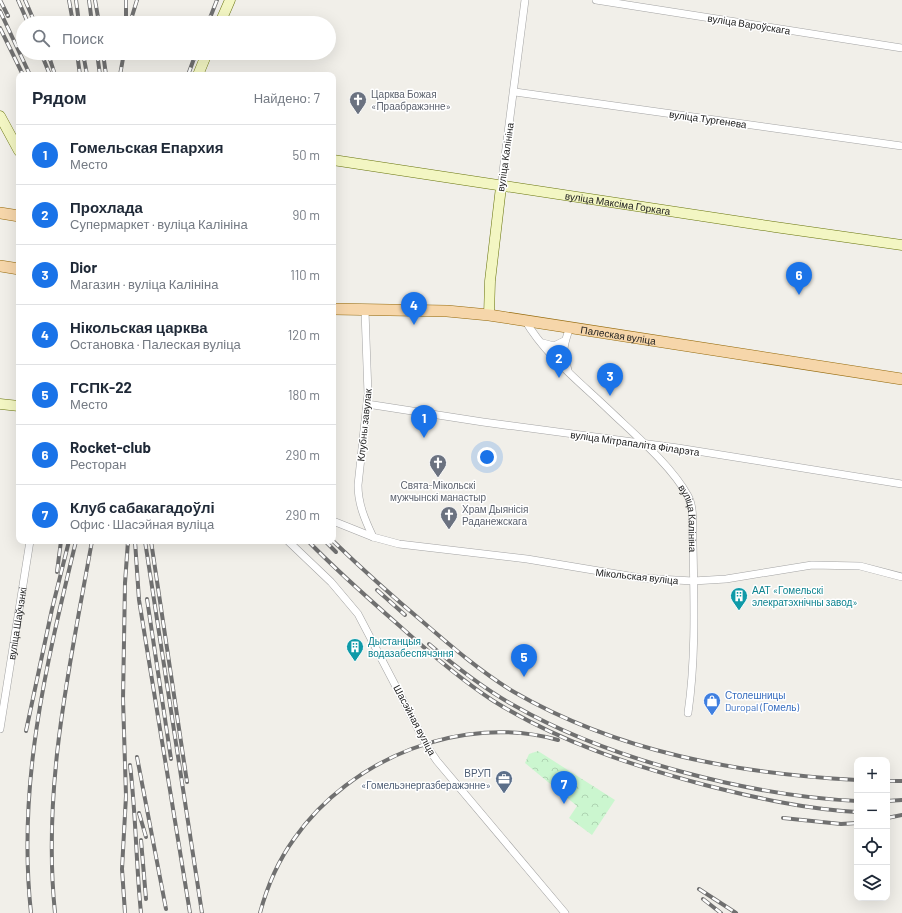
<!DOCTYPE html>
<html lang="ru">
<head>
<meta charset="utf-8">
<style>
  body { margin:0; font-family:Barlow,sans-serif; background:#f2f2f3; color:#1f2937 }
  .controls { position:absolute; right:12px; bottom:12px; display:grid; overflow:hidden; border-radius:8px; box-shadow:0 4px 16px #0002 }
  .controls button { width:36px; height:36px; display:grid; place-items:center; padding:0; border:0; border-bottom:1px solid #e0e1e3; background:#fff; color:#1f2937; font:20px sans-serif }
  .you { position:absolute; left:487px; top:457px; width:14px; height:14px; margin:-10px; border:3px solid #fff; border-radius:50%; background:#1a73e8; box-shadow:0 0 0 6px #1a73e833 }
  .badge { display:grid; place-items:center; width:26px; height:26px; border-radius:50%; background:#1a73e8; color:#fff; font-size:13px; font-weight:700 }
  .pin { position:absolute; translate:-50% -33px; filter:drop-shadow(0 1px 2px #0008) }
  .pin::after { content:''; position:absolute; top:21px; width:14px; height:12px; background:inherit; clip-path:polygon(0 0,100% 0,50% 100%) }
  .list { margin:0; padding:0; list-style:none }
  h2 { display:flex; justify-content:space-between; align-items:center; height:52px; margin:0; padding:0 16px; font-size:17px }
  h2 small { font-size:13px; font-weight:400; color:#747a83 }
  .list li { display:grid; grid-template-columns:26px 1fr auto; gap:12px; align-items:center; box-sizing:border-box; height:60px; padding:0 16px; border-top:1px solid #e0e1e3 }
  .list b { display:block; font-size:15px; white-space:nowrap }
  .list p { margin:0; font-size:13px; white-space:nowrap; color:#747a83 }
  .list em { font-size:13px; font-style:normal; color:#747a83 }
  .icon { flex:none; width:22px; height:22px; fill:none; stroke:currentColor; stroke-width:2; stroke-linecap:round; stroke-linejoin:round }
  .map { position:relative; flex:none; width:902px; height:913px; overflow:hidden }
  .search { position:absolute; background:#fff; box-shadow:0 4px 16px #0002; left:16px; top:16px; width:320px; height:44px; display:flex; align-items:center; gap:10px; box-sizing:border-box; padding:0 14px; border-radius:22px; color:#747a83; font-size:15px }
  .panel { position:absolute; background:#fff; box-shadow:0 4px 16px #0002; left:16px; top:72px; width:320px; height:472px; border-radius:8px }
  .map>svg:first-child { display:block }
  .park { fill:url(#park-crowns) }
  .lines { fill:none; stroke-linecap:round; stroke-linejoin:round }
  .street-casing { stroke:#a3a3a3; stroke-width:8 }
  .secondary-casing { stroke:#68740d; stroke-width:11 }
  .primary-casing { stroke:#94690b; stroke-width:12 }
  .street { stroke:#fff; stroke-width:7 }
  .secondary { stroke:#f3f6c3; stroke-width:10 }
  .primary { stroke:#f6d6aa; stroke-width:11 }
  .rail-casing { stroke:#707070; stroke-width:4 }
  .rail { stroke:#fff; stroke-width:2.5; stroke-dasharray:8; stroke-linecap:butt }
  .labels { text-anchor:middle; stroke-width:3; stroke-linejoin:round; paint-order:stroke }
  .street-label { font-size:10px; fill:#222; stroke:#fff }
  .worship-label { font-size:10px; fill:#5b616d; stroke:#fff; text-anchor:start }
  .culture-label { font-size:10px; fill:#0d838f; stroke:#fff; text-anchor:start }
  .shop-label { font-size:10px; fill:#366cbe; stroke:#fff; text-anchor:start }
  .service-label { font-size:10px; fill:#4e5e75; stroke:#fff; text-anchor:end }
</style>
</head>
<body>
<div class="map">
<svg width="902" height="913" viewBox="0 0 902 913">
  <defs>
    <pattern id="park-crowns" width="20" height="18" patternUnits="userSpaceOnUse"><rect width="20" height="18" fill="#cbf6cf"/><path d="M2 6a3 3 0 1 1 6 0M12 15a3 3 0 1 1 6 0" fill="none" stroke="#aed3b1"/></pattern>
  </defs>
  <rect width="100%" height="100%" fill="#f1efe9"/>
  <polygon class="park" points="538,751 615,800 592,835 569,818 577,806 525,763 529,754"/>
  <g class="lines">
    <defs>
      <g id="street">
        <polyline points="596,0 902,48"/>
        <polyline points="515,92 902,146"/>
        <polyline points="501,187 525,0"/>
        <path d="M365 311 368 394 358 485C358 504 365 520 373 537"/>
        <path id="s1" d="M525 320C545 355 580 382 609 410 634 434 671 465 688 496 695 509 692 530 693 544 694 600 696 658 688 713"/>
        <polyline points="543,343 554,346 564,341"/>
        <path d="M568 370C562 350 563 346 570 327"/>
        <polyline points="367,404 483,422 678,448 902,484"/>
        <polyline points="333,521 373,537 399,544 527,559 641,578 693,581 726,579 812,565 860,566 902,577"/>
        <polyline points="288,541 331,582 358,614 428,748 437,761 565,913"/>
        <path id="s2" d="M0 729 30 541"/>
      </g>
      <g id="secondary">
        <polyline points="220,23 230,0"/>
        <polyline points="198,75 207,53"/>
        <polyline points="0,116 19,151"/>
        <path id="s3" d="M333 160 775 227 902 245"/>
        <polyline points="489,315 490,281 501,187"/>
        <polyline points="0,404 19,406"/>
      </g>
      <g id="primary">
        <polyline points="0,213 19,216"/>
        <polyline points="0,266 19,269"/>
        <path id="s4" d="M333 309 447 311 489 315 902 379"/>
      </g>
    </defs>
    <use href="#street" class="street-casing"/>
    <use href="#secondary" class="secondary-casing"/>
    <use href="#primary" class="primary-casing"/>
    <use href="#street" class="street"/>
    <use href="#secondary" class="secondary"/>
    <use href="#primary" class="primary"/>
    <defs>
      <g id="rail">
        <polyline points="0,0 8,16"/>
        <polyline points="18,0 28,23"/>
        <polyline points="25,0 35,23"/>
        <polyline points="69,0 73,23"/>
        <polyline points="76,0 79,23"/>
        <polyline points="89,0 92,23"/>
        <polyline points="95,0 99,23"/>
        <polyline points="126,0 126,23"/>
        <polyline points="0,11 30,75"/>
        <polyline points="130,23 137,0"/>
        <polyline points="208,23 217,0"/>
        <polyline points="0,28 23,75"/>
        <polyline points="41,53 50,75"/>
        <polyline points="48,53 55,75"/>
        <polyline points="77,53 80,75"/>
        <polyline points="83,53 87,75"/>
        <polyline points="97,53 100,75"/>
        <polyline points="103,53 106,75"/>
        <polyline points="120,75 124,53"/>
        <polyline points="188,75 196,53"/>
        <polyline points="135,541 139,600 190,913"/>
        <polyline points="145,541 202,913"/>
        <polyline points="151,541 187,782"/>
        <path d="M308 541C338 572 370 600 403 629 431 654 460 679 492 700 557 741 630 765 705 785 756 798 805 809 857 812"/>
        <polyline points="325,541 336,552"/>
        <path d="M333 541C362 569 392 596 423 622 452 647 481 672 514 692 618 752 739 774 857 780"/>
        <polyline points="57,572 61,541"/>
        <polyline points="377,590 405,615"/>
        <polyline points="147,599 171,759"/>
        <path d="M429 644C456 667 484 689 515 706 608 759 750 796 857 801"/>
        <polyline points="26,731 52,609 69,541"/>
        <polyline points="137,757 166,909"/>
        <path d="M130 765C136 814 136 864 141 913"/>
        <polyline points="887,781 902,781"/>
        <polyline points="887,801 902,800"/>
        <polyline points="139,813 146,837"/>
        <polyline points="783,818 841,824 857,823"/>
        <polyline points="887,818 902,815"/>
        <polyline points="141,840 146,899"/>
        <polyline points="699,889 736,913"/>
        <polyline points="703,899 721,913"/>
        <path d="M31 913C17 784 46 665 76 541"/>
        <path d="M55 913C42 787 70 664 92 541"/>
        <polyline points="125,913 122,869 126,796 123,699 125,583 128,541"/>
        <path d="M260 913C267 887 278 861 294 839 350 758 463 713 558 740"/>
      </g>
    </defs>
    <use href="#rail" class="rail-casing"/>
    <use href="#rail" class="rail"/>
  </g>
  <defs>
    <symbol id="church-pin" viewBox="-11 -11 22 30"><path d="M0 17L-7.5 6A9.5 9.5 0 1 1 7.5 6Z" fill="#6b7280" stroke="#fff"/><path d="M-1.2-6h2.4v3.5h3.3v2.4h-3.3V6h-2.4V-.1h-3.3v-2.4h3.3Z" fill="#fff"/></symbol>
    <symbol id="building-pin" viewBox="-11 -11 22 30"><path d="M0 17L-7.5 6A9.5 9.5 0 1 1 7.5 6Z" fill="#0f9aa8" stroke="#fff"/><path d="M-4-6H4V6H1V3H-1V6H-4ZM-2.5-4.3h1.7v1.8h-1.7ZM.8-4.3h1.7v1.8H.8ZM-2.5-1h1.7V.8h-1.7ZM.8-1h1.7V.8H.8Z" fill="#fff"/></symbol>
    <symbol id="shop-pin" viewBox="-11 -11 22 30"><path d="M0 17L-7.5 6A9.5 9.5 0 1 1 7.5 6Z" fill="#3f7fe0" stroke="#fff"/><path d="M-5-2.5h2.3a2.7 3.5 0 0 1 5.4 0H5L5.5 6h-11ZM-1.5-2.5h3a1.5 2.3 0 0 0-3 0Z" fill="#fff"/></symbol>
    <symbol id="office-pin" viewBox="-11 -11 22 30"><path d="M0 17L-7.5 6A9.5 9.5 0 1 1 7.5 6Z" fill="#5c6f8a" stroke="#fff"/><path d="M-6-3h4V-5.5h4V-3h4V5H-6ZM-1-4.5V-3h2v-1.5ZM-6 0V1H6V0Z" fill="#fff"/></symbol>
  </defs>
  <g fill-rule="evenodd">
    <use href="#church-pin" x="348" y="90" width="20" height="27"/>
    <use href="#church-pin" x="428" y="453" width="20" height="27"/>
    <use href="#church-pin" x="439" y="505" width="20" height="27"/>
    <use href="#building-pin" x="729" y="586" width="20" height="27"/>
    <use href="#building-pin" x="345" y="637" width="20" height="27"/>
    <use href="#shop-pin" x="702" y="691" width="20" height="27"/>
    <use href="#office-pin" x="494" y="769" width="20" height="27"/>
  </g>
  <g class="labels">
    <g class="street-label">
      <text transform="translate(749 24) rotate(9)" y="4">вуліца Вароўскага</text>
      <text transform="translate(708 119) rotate(8)" y="4">вуліца Тургенева</text>
      <text transform="translate(505 157) rotate(-82)" y="4">вуліца Калініна</text>
      <text dy="4" stroke="none"><textPath href="#s3" startOffset="288">вуліца Максіма Горкага</textPath></text>
      <text dy="4" stroke="none"><textPath href="#s4" startOffset="287">Палеская вуліца</textPath></text>
      <text transform="translate(364 425) rotate(-84)" y="4">Клубны завулак</text>
      <text transform="translate(635 443) rotate(8)" y="4">вуліца Мітрапаліта Філарэта</text>
      <text dy="4" stroke="none"><textPath href="#s1" startOffset="263">вуліца Калініна</textPath></text>
      <text transform="translate(637 576) rotate(6)" y="4">Мікольская вуліца</text>
      <text dy="4" stroke="none"><textPath href="#s2" startOffset="107">вуліца Шаўчэнкі</textPath></text>
      <text transform="translate(415 720) rotate(62)" y="4">Шасэйная вуліца</text>
    </g>
    <g class="worship-label">
      <text x="371" y="98">Царква Божая<tspan x="371" dy="12">«Праабражэнне»</tspan></text>
      <text x="438" y="489" text-anchor="middle">Свята-Мікольскі<tspan x="438" dy="12">мужчынскі манастыр</tspan></text>
      <text x="462" y="513">Храм Дыянісія<tspan x="462" dy="12">Раданежскага</tspan></text>
    </g>
    <g class="culture-label">
      <text x="752" y="594">ААТ «Гомельскі<tspan x="752" dy="12">элекратэхнічны завод»</tspan></text>
      <text x="368" y="645">Дыстанцыя<tspan x="368" dy="12">водазабеспячэння</tspan></text>
    </g>
    <g class="shop-label">
      <text x="725" y="699">Столешницы<tspan x="725" dy="12">Duropal (Гомель)</tspan></text>
    </g>
    <g class="service-label">
      <text x="491" y="777">ВРУП<tspan x="491" dy="12">«Гомельэнергазберажэнне»</tspan></text>
    </g>
  </g>
</svg>
<div class="controls">
<button>+</button>
<button>−</button>
<button><svg class="icon" aria-label="locate" viewBox="0 0 24 24"><circle cx="12" cy="12" r="6"/><path d="M12 2v4M12 18v4M2 12h4M18 12h4"/></svg></button>
<button><svg class="icon" aria-label="layers" viewBox="0 0 24 24"><path d="M12 4l9 5-9 5-9-5zM3 14l9 5 9-5"/></svg></button>
</div>
<div class="you"></div>
<div class="pin badge" style="left:424px;top:438px">1</div>
<div class="pin badge" style="left:559px;top:378px">2</div>
<div class="pin badge" style="left:610px;top:396px">3</div>
<div class="pin badge" style="left:414px;top:325px">4</div>
<div class="pin badge" style="left:524px;top:677px">5</div>
<div class="pin badge" style="left:799px;top:295px">6</div>
<div class="pin badge" style="left:564px;top:804px">7</div>
<div class="search"><svg class="icon" aria-label="search" viewBox="0 0 24 24"><circle cx="10" cy="10" r="6"/><path d="M15 15l6 6"/></svg>Поиск</div>
<section class="panel">
<h2>Рядом<small>Найдено: 7</small></h2>
<ul class="list">
<li><span class="badge">1</span><div><b>Гомельская Епархия</b><p>Место</p></div><em>50 m</em></li>
<li><span class="badge">2</span><div><b>Прохлада</b><p>Супермаркет · вуліца Калініна</p></div><em>90 m</em></li>
<li><span class="badge">3</span><div><b>Dior</b><p>Магазин · вуліца Калініна</p></div><em>110 m</em></li>
<li><span class="badge">4</span><div><b>Нікольская царква</b><p>Остановка · Палеская вуліца</p></div><em>120 m</em></li>
<li><span class="badge">5</span><div><b>ГСПК-22</b><p>Место</p></div><em>180 m</em></li>
<li><span class="badge">6</span><div><b>Rocket-club</b><p>Ресторан</p></div><em>290 m</em></li>
<li><span class="badge">7</span><div><b>Клуб сабакагадоўлі</b><p>Офис · Шасэйная вуліца</p></div><em>290 m</em></li>
</ul>
</section>
</div>
</body>
</html>
